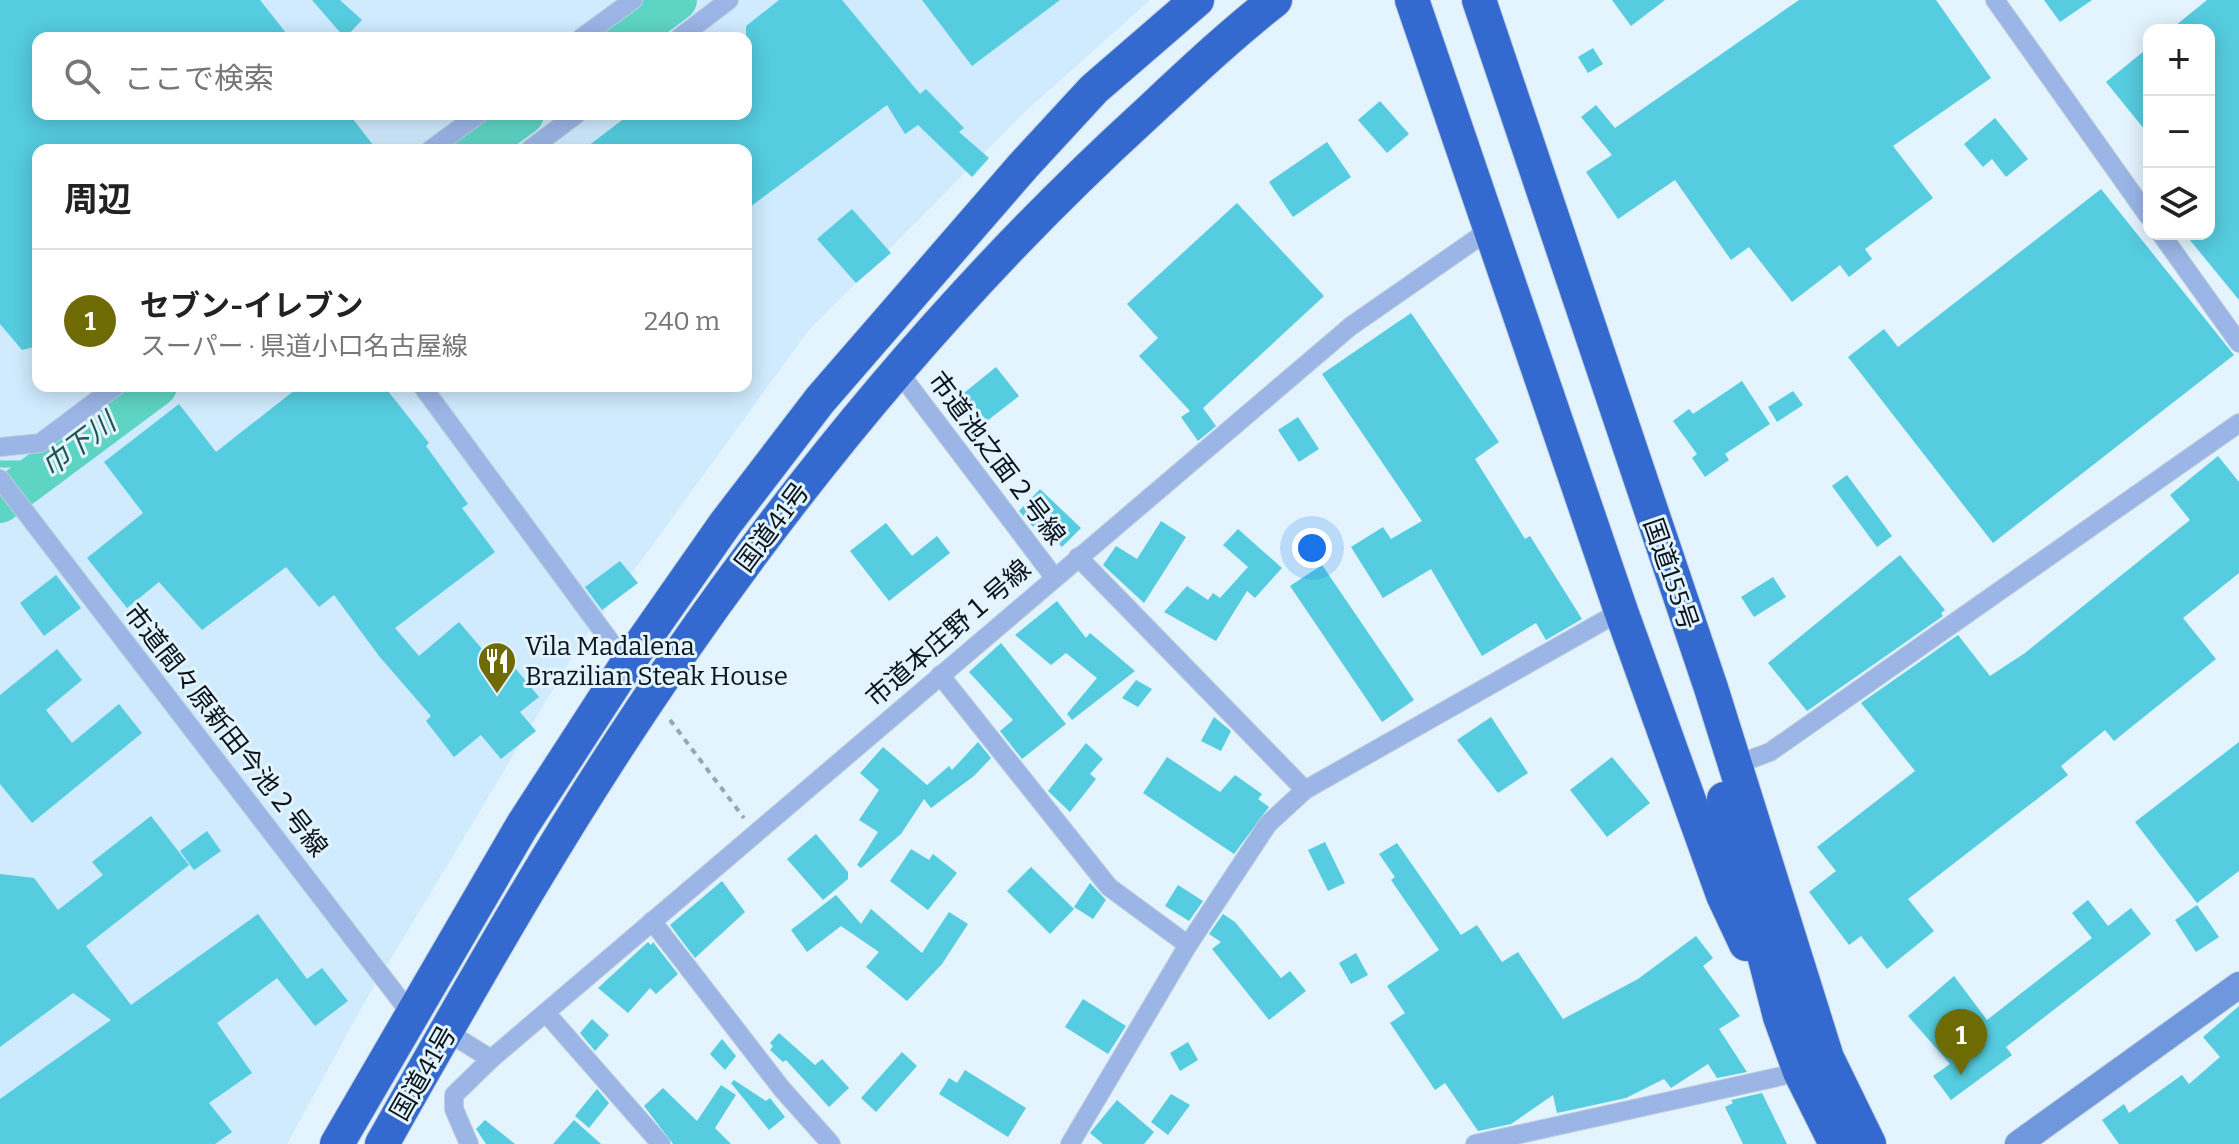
<!DOCTYPE html>
<html lang="ja">
<head>
<meta charset="utf-8">
<style>
  body { margin:0; font-family:Bitter,"Noto Sans JP",serif; background:#f2f2f2; color:#222 }
  .controls { position:absolute; right:24px; top:24px; display:grid; overflow:hidden; border-radius:16px; box-shadow:0 4px 20px #0003 }
  .controls button { width:72px; height:72px; display:grid; place-items:center; padding:0; border:0; border-bottom:2px solid #e0e0e0; background:#fff; color:#222; font:40px sans-serif }
  .you { position:absolute; left:1312px; top:548px; width:28px; height:28px; margin:-20px; border:6px solid #fff; border-radius:50%; background:#1a73e8; box-shadow:0 0 0 12px #1a73e833 }
  .badge { display:grid; place-items:center; width:52px; height:52px; border-radius:50%; background:#6e6a04; color:#fff; font-size:26px; font-weight:700 }
  .pin { position:absolute; translate:-50% -66px; filter:drop-shadow(0 2px 4px #0008) }
  .pin::after { content:''; position:absolute; top:42px; width:28px; height:24px; background:inherit; clip-path:polygon(0 0,100% 0,50% 100%) }
  .list { margin:0; padding:0; list-style:none }
  h2 { display:flex; justify-content:space-between; align-items:center; height:104px; margin:0; padding:0 32px; font-size:34px }
  h2 small { font-size:26px; font-weight:400; color:#767676 }
  .list li { display:grid; grid-template-columns:52px 1fr auto; gap:24px; align-items:center; box-sizing:border-box; height:144px; padding:0 32px; border-top:2px solid #e0e0e0 }
  .list b { display:block; font-size:30px; white-space:nowrap }
  .list p { margin:0; font-size:26px; white-space:nowrap; color:#767676 }
  .list em { font-size:26px; font-style:normal; color:#767676 }
  .icon { flex:none; width:44px; height:44px; fill:none; stroke:currentColor; stroke-width:2; stroke-linecap:round; stroke-linejoin:round }
  .map { position:relative; flex:none; width:2239px; height:1144px; overflow:hidden }
  .search { position:absolute; background:#fff; box-shadow:0 4px 20px #0003; left:32px; top:32px; width:720px; height:88px; display:flex; align-items:center; gap:20px; box-sizing:border-box; padding:0 28px; border-radius:16px; color:#767676; font-size:30px }
  .panel { position:absolute; background:#fff; box-shadow:0 4px 20px #0003; left:32px; top:144px; width:720px; height:248px; border-radius:16px }
  .map>svg:first-child { display:block }
  .built { fill:#cfebfd; fill-rule:evenodd }
  .lines { fill:none; stroke-linecap:round; stroke-linejoin:round }
  .stream { stroke:#5ed4c5; stroke-width:7 }
  .river { stroke:#5ed4c5; stroke-width:42 }
  .building { fill:#55ccdf }
  .street-casing { stroke:#c0d0da; stroke-width:20 }
  .secondary-casing { stroke:#c0d0da; stroke-width:28 }
  .highway-casing { stroke:#c0d0da; stroke-width:36 }
  .path { stroke:#98a6af; stroke-width:4; stroke-dasharray:6 6; stroke-linecap:butt }
  .street { stroke:#9ab5e6; stroke-width:18 }
  .secondary { stroke:#6f97de; stroke-width:26 }
  .highway { stroke:#346ad0; stroke-width:34 }
  .labels { text-anchor:middle; stroke-width:6; stroke-linejoin:round; paint-order:stroke }
  .street-label { font-size:26px; fill:#0a141a; stroke:#e3f4fe }
  .poi-label { font-size:26px; fill:#0a141a; stroke:#e3f4fe; text-anchor:start }
  .water-label { font-size:28px; font-style:italic; fill:#21544e; stroke:#e3f4fe }
</style>
</head>
<body>
<div class="map">
<svg width="2239" height="1144" viewBox="0 0 2239 1144">
  <rect width="100%" height="100%" fill="#e3f4fe"/>
  <path class="built" d="M0 0H1150L1027 110 808 331 579 646 363 1005 287 1144H0ZM38 38H746V114H38ZM38 150H746V386H38Z"/>
  <g class="lines">
    <polyline class="stream" points="0,464 50,464"/>
    <g class="river">
      <polyline points="625,38 676,0"/>
      <polyline points="474,150 523,114"/>
      <polyline points="0,502 156,386"/>
    </g>
  </g>
  <g class="building">
    <polygon points="0,0 260,0 290,38 38,38 38,114 349,114 377,150 38,150 38,346 22,350 0,324"/>
    <polygon points="312,0 340,0 362,20 345,38"/>
    <polygon points="779,0 842,0 920,94 926,89 964,128 959,132 989,158 972,177 918,125 905,134 887,105 746,210 746,150 583,150 630,114 746,114 746,26"/>
    <polygon points="922,0 1060,0 972,66"/>
    <polygon points="1612,0 1665,0 1631,26"/>
    <polygon points="1799,0 1936,0 1991,78 1893,146 1933,198 1865,249 1872,259 1849,277 1840,265 1792,302 1749,247 1731,260 1675,180 1618,219 1586,172 1612,155 1581,117 1596,105 1615,128"/>
    <polygon points="2044,0 2092,0 2060,22"/>
    <polygon points="2207,0 2239,0 2239,300 2185,234 2209,234 2209,30 2170,30"/>
    <polygon points="2149,47 2149,135 2106,82"/>
    <polygon points="1593,48 1603,64 1588,73 1578,57"/>
    <polygon points="1380,101 1409,134 1387,153 1358,120"/>
    <polygon points="1995,118 2028,159 2006,177 1992,159 1983,167 1964,144"/>
    <polygon points="1327,142 1351,177 1293,217 1269,182"/>
    <polygon points="2101,189 2234,355 1993,543 1848,357 1884,329 1898,347"/>
    <polygon points="1237,203 1324,296 1203,408 1216,426 1198,441 1181,417 1190,411 1139,356 1158,338 1127,304"/>
    <polygon points="852,209 891,253 856,283 817,239"/>
    <polygon points="1411,313 1499,442 1475,459 1525,539 1530,536 1582,619 1546,640 1536,623 1482,656 1431,569 1383,598 1351,547 1383,527 1391,539 1422,521 1322,374"/>
    <polygon points="996,367 1019,396 987,421 964,393"/>
    <polygon points="1742,381 1770,424 1725,454 1729,460 1705,477 1692,458 1697,454 1673,421 1689,409 1693,414"/>
    <polygon points="300,386 384,386 429,443 426,446 468,504 462,508 495,552 395,628 419,656 459,622 495,664 505,656 539,697 520,712 536,731 501,759 481,735 454,757 426,721 431,716 379,656 334,595 319,607 286,567 202,630 159,582 127,608 87,558 143,513 104,462 179,404 216,452"/>
    <polygon points="1793,391 1803,405 1777,422 1768,407"/>
    <polygon points="1298,417 1319,449 1299,462 1278,430"/>
    <polygon points="2218,456 2239,482 2239,573 2183,618 2216,659 2114,741 2105,730 2061,766 2068,775 1908,899 1934,931 1887,969 1861,936 1849,945 1809,892 1836,871 1817,847 1915,771 1861,703 1958,635 1990,676 2025,653 2190,520 2170,495"/>
    <polygon points="1847,475 1892,536 1877,547 1832,486"/>
    <polygon points="1040,489 1081,528 1062,547 1037,522 1033,527 1019,511"/>
    <polygon points="1161,521 1186,537 1144,603 1103,565 1116,546 1137,559"/>
    <polygon points="886,523 912,556 937,536 950,553 889,601 850,551"/>
    <polygon points="1238,529 1282,568 1255,598 1247,591 1216,641 1164,612 1187,586 1208,600 1213,593 1220,598 1248,567 1223,545"/>
    <polygon points="1900,555 1945,610 1941,613 1943,616 1807,711 1768,663"/>
    <polygon points="620,561 638,583 602,610 585,587"/>
    <polygon points="1322,565 1414,700 1382,722 1290,586"/>
    <polygon points="56,575 81,608 44,636 20,603"/>
    <polygon points="1773,577 1786,597 1754,617 1741,597"/>
    <polygon points="1057,601 1086,638 1090,633 1135,671 1072,720 1067,714 1097,678 1066,653 1051,665 1015,635"/>
    <polygon points="1001,643 1066,724 1022,759 1000,731 1013,720 969,672"/>
    <polygon points="57,649 82,680 46,710 72,743 119,704 142,733 32,823 0,784 0,695"/>
    <polygon points="1136,680 1152,689 1138,707 1122,698"/>
    <polygon points="1214,717 1231,731 1221,751 1201,741"/>
    <polygon points="1491,717 1528,773 1498,793 1457,740"/>
    <polygon points="978,742 991,758 974,776 931,808 924,799 901,834 861,868 857,865 878,832 859,820 879,790 860,773 883,747 927,785 949,766 952,770"/>
    <polygon points="2239,742 2239,871 2197,903 2135,822"/>
    <polygon points="1086,743 1103,759 1090,774 1096,779 1070,812 1048,791"/>
    <polygon points="1167,757 1220,792 1235,775 1262,794 1258,799 1269,807 1234,854 1143,793"/>
    <polygon points="1612,757 1650,803 1607,837 1570,790"/>
    <polygon points="151,816 189,865 86,946 131,1005 258,914 307,979 322,968 348,1001 315,1026 277,978 217,1023 252,1073 209,1103 232,1132 215,1144 0,1144 0,1099 111,1020 73,993 0,1047 0,874 34,878 58,910 103,875 92,862"/>
    <polygon points="207,831 221,851 194,870 180,851"/>
    <polygon points="816,834 848,872 848,879 823,900 787,859"/>
    <polygon points="1325,842 1345,883 1328,891 1308,850"/>
    <polygon points="1397,843 1461,935 1477,925 1502,962 1518,952 1563,1019 1638,979 1696,936 1713,958 1703,966 1740,1016 1719,1029 1747,1072 1717,1078 1708,1064 1671,1088 1664,1079 1626,1098 1557,1113 1553,1095 1511,1124 1478,1131 1445,1083 1435,1090 1390,1023 1405,1013 1387,986 1439,950 1391,880 1395,877 1379,854"/>
    <polygon points="911,849 929,860 933,854 957,873 928,910 890,881"/>
    <polygon points="1031,867 1074,909 1050,934 1007,891"/>
    <polygon points="722,881 745,912 695,958 670,925"/>
    <polygon points="1090,883 1106,900 1093,919 1074,907"/>
    <polygon points="1178,885 1203,901 1189,921 1165,906"/>
    <polygon points="836,895 861,924 871,909 922,953 949,912 968,924 942,964 907,1001 866,967 879,952 841,926 807,952 791,930"/>
    <polygon points="2088,900 2108,926 2131,908 2151,934 2006,1047 2012,1055 1951,1100 1933,1076 1950,1064 1908,1016 1954,976 1987,1020 2092,938 2072,913"/>
    <polygon points="2197,905 2219,937 2196,952 2175,920"/>
    <polygon points="1223,914 1235,922 1281,978 1290,971 1306,991 1269,1020 1212,949 1221,942 1209,934"/>
    <polygon points="648,942 651,945 653,942 678,974 656,994 650,988 628,1013 598,988"/>
    <polygon points="1356,953 1368,975 1351,984 1339,963"/>
    <polygon points="1083,999 1126,1026 1108,1054 1065,1027"/>
    <polygon points="2239,1006 2239,1144 2119,1144 2102,1120 2124,1104 2129,1113 2182,1075 2189,1084 2220,1057 2203,1037"/>
    <polygon points="592,1019 609,1035 595,1051 580,1033"/>
    <polygon points="779,1033 815,1065 822,1059 849,1088 829,1107 786,1060 783,1062 770,1050 773,1046 770,1043"/>
    <polygon points="722,1039 736,1056 725,1070 710,1054"/>
    <polygon points="1188,1042 1198,1060 1180,1071 1170,1053"/>
    <polygon points="902,1052 917,1066 876,1112 861,1098"/>
    <polygon points="965,1070 1026,1108 1008,1137 939,1094 949,1078 957,1083"/>
    <polygon points="734,1080 766,1101 770,1098 785,1117 769,1130 731,1083"/>
    <polygon points="721,1085 736,1095 715,1128 731,1144 673,1144 644,1106 663,1088 697,1121"/>
    <polygon points="597,1089 609,1103 589,1128 575,1116"/>
    <polygon points="1762,1093 1787,1144 1743,1144 1725,1107 1733,1103 1731,1100"/>
    <polygon points="1171,1094 1190,1105 1168,1135 1151,1122"/>
    <polygon points="1117,1100 1154,1132 1144,1144 1103,1144 1090,1133"/>
    <polygon points="485,1120 515,1144 486,1144 476,1129"/>
    <polygon points="574,1120 601,1144 553,1144"/>
  </g>
  <g class="lines">
    <defs>
      <g id="street">
        <polyline points="1995,0 2149,217"/>
        <polyline points="581,38 633,0"/>
        <polyline points="679,38 729,0"/>
        <polyline points="430,150 479,114"/>
        <polyline points="529,150 577,114"/>
        <polyline points="2161,234 2239,343"/>
        <polyline points="898,371 1054,577"/>
        <polyline points="422,386 627,664"/>
        <polyline points="0,447 40,443 116,386"/>
        <polyline points="0,479 411,1014"/>
        <polyline points="1078,557 1305,790"/>
        <polyline points="940,675 1109,887 1188,945"/>
        <polyline points="1735,765 1770,752 2239,423"/>
        <polyline points="652,921 782,1089 831,1144"/>
        <polyline points="546,1013 661,1144"/>
        <polyline points="446,1031 491,1059 1351,326 1492,228"/>
        <polyline points="469,1144 454,1109 454,1095 491,1059"/>
        <polyline points="1070,1144 1188,945 1268,824 1305,790 1621,611"/>
        <polyline points="1475,1144 1800,1072"/>
      </g>
      <polyline id="secondary" points="2018,1144 2239,985"/>
      <g id="highway">
        <polyline points="1412,0 1621,611 1723,895 1746,944"/>
        <polyline points="1479,0 1711,688 1827,1058 1869,1144"/>
        <polyline points="1724,799 1780,1017 1800,1072 1836,1144"/>
        <polyline points="337,1144 522,826 627,664 725,524 820,400 1023,166 1094,89 1197,0"/>
        <path d="M382 1144C476 978 570 811 679 655 814 460 968 277 1143 117 1186 77 1229 36 1275 0"/>
      </g>
    </defs>
    <use href="#street" class="street-casing"/>
    <use href="#secondary" class="secondary-casing"/>
    <use href="#highway" class="highway-casing"/>
    <polyline class="path" points="670,720 744,818"/>
    <use href="#street" class="street"/>
    <use href="#secondary" class="secondary"/>
    <use href="#highway" class="highway"/>
  </g>
  <defs>
    <symbol id="restaurant-pin" viewBox="-11 -11 22 30"><path d="M0 17L-7.5 6A9.5 9.5 0 1 1 7.5 6Z" fill="#6e6a04" stroke="#e3f4fe"/><path d="M-5-6h1v4h1v-4h1v4h1v-4h1v5L-1.5 .5V6h-2V.5L-5-1ZM5-6V6H3V1.5H1.5Q1.5-4 5-6Z" fill="#fff"/></symbol>
  </defs>
  <g fill-rule="evenodd">
    <use href="#restaurant-pin" x="475" y="639" width="44" height="60"/>
  </g>
  <g class="labels">
    <g class="street-label">
      <text transform="translate(997 458) rotate(53)" y="9">市道池之面２号線</text>
      <text transform="translate(772 527) rotate(-53)" y="9">国道41号</text>
      <text transform="translate(1671 574) rotate(71)" y="9">国道155号</text>
      <text transform="translate(948 633) rotate(-41)" y="9">市道本庄野１号線</text>
      <text transform="translate(226 730) rotate(52)" y="9">市道間々原新田今池２号線</text>
      <text transform="translate(423 1073) rotate(-60)" y="9">国道41号</text>
    </g>
    <g class="poi-label">
      <text x="525" y="655">Vila Madalena<tspan x="525" dy="30">Brazilian Steak House</tspan></text>
    </g>
    <g class="water-label">
      <text transform="translate(78 444) rotate(-37)" y="10">巾下川</text>
    </g>
  </g>
</svg>
<div class="controls">
<button>+</button>
<button>−</button>
<button><svg class="icon" aria-label="layers" viewBox="0 0 24 24"><path d="M12 4l9 5-9 5-9-5zM3 14l9 5 9-5"/></svg></button>
</div>
<div class="you"></div>
<div class="pin badge" style="left:1961px;top:1075px">1</div>
<div class="search"><svg class="icon" aria-label="search" viewBox="0 0 24 24"><circle cx="10" cy="10" r="6"/><path d="M15 15l6 6"/></svg>ここで検索</div>
<section class="panel">
<h2>周辺<small></small></h2>
<ul class="list">
<li><span class="badge">1</span><div><b>セブン-イレブン</b><p>スーパー · 県道小口名古屋線</p></div><em>240 m</em></li>
</ul>
</section>
</div>
</body>
</html>
